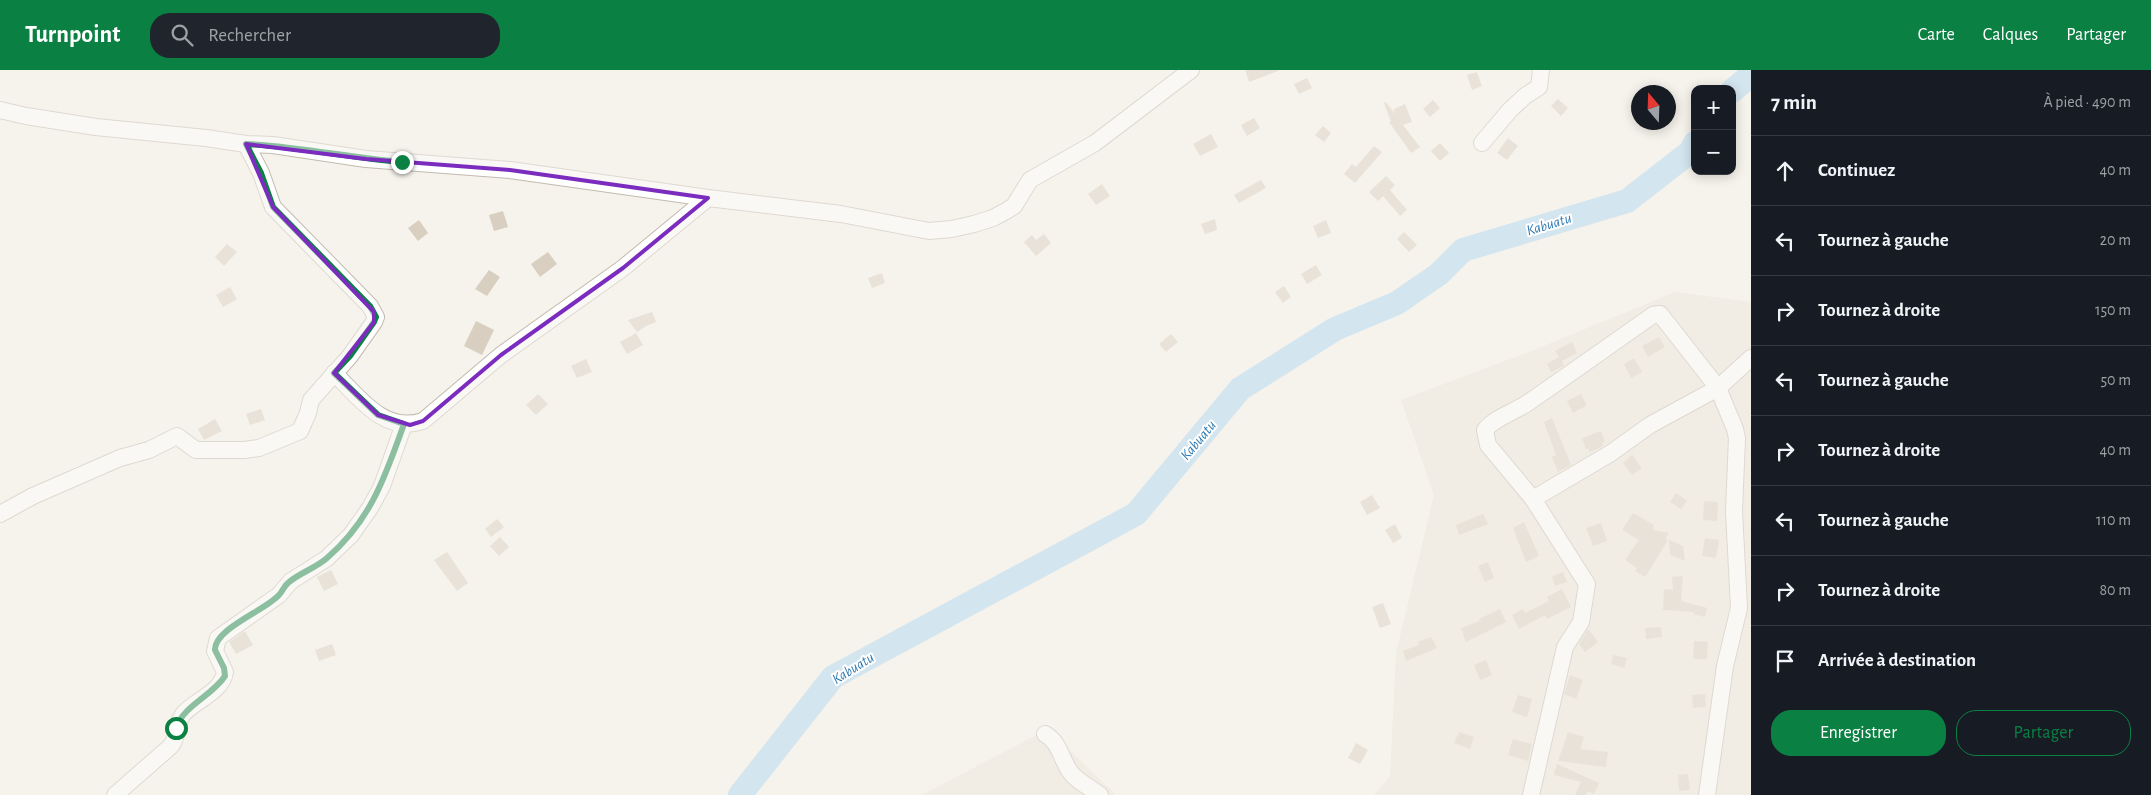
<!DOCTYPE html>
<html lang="fr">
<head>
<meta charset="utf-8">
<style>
  body { margin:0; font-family:"Alegreya Sans",sans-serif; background:#20242c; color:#f1f3f6 }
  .controls { position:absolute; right:15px; top:15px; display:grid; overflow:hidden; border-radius:10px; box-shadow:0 2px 12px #0003 }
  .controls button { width:45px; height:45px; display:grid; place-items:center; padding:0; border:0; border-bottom:1px solid #363941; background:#171b24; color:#f1f3f6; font:25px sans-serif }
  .compass { position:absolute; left:1631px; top:15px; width:45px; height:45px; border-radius:50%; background:#171b24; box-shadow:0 2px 12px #0003; rotate:341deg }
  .stop { position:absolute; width:15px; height:15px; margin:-11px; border:4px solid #0b8043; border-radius:50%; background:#fff }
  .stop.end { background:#0b8043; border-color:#fff; box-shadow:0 1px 5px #0008 }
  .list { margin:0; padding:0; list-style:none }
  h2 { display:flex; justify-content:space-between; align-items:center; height:65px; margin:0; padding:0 20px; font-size:21px }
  h2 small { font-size:16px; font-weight:400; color:#9ea1a6 }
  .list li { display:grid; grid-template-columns:32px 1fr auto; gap:15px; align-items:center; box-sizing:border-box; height:70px; padding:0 20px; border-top:1px solid #363941 }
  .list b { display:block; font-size:19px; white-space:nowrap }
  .list em { font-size:16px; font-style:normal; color:#9ea1a6 }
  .actions { display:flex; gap:10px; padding:15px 20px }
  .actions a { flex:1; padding:11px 0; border:1px solid #0b8043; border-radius:20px; text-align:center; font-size:18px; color:#0b8043 }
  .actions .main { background:#0b8043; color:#fff }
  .icon { flex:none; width:28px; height:28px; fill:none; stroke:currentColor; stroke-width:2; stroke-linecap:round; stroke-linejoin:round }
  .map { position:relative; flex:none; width:1751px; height:725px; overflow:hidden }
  header { display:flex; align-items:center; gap:30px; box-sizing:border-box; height:70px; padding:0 25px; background:#0b8043; color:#fff }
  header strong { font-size:24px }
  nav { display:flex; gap:28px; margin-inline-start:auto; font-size:18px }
  .search { width:350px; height:45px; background:#20242c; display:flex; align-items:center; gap:12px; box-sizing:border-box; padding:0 18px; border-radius:20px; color:#9ea1a6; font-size:19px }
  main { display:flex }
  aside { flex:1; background:#171b24 }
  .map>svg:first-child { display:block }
  .residential { fill:#eae5da }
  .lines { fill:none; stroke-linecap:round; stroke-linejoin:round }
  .river { stroke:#a9d4f2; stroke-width:24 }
  .building { fill:#d8cfc1 }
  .minor-casing { stroke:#c2bbae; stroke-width:18 }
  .minor { stroke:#fff; stroke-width:16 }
  .route { stroke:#0b8043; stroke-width:6 }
  .marked { fill:none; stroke:#7b2cbf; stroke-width:4; stroke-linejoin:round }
  .labels { text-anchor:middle; stroke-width:4; stroke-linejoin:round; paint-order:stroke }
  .water-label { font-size:15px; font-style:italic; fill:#2e7ab2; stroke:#fff }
</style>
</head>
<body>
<header>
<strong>Turnpoint</strong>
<div class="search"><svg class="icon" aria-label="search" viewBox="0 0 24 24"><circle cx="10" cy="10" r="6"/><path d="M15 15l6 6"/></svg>Rechercher</div>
<nav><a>Carte</a><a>Calques</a><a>Partager</a></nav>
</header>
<main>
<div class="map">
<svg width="1751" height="725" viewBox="0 0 1751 725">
  <rect width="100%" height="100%" fill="#f6f3ec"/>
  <g class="residential">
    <polygon points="1675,222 1751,232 1751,725 1374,725 1390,706 1396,583 1434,425 1401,330 1534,280"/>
    <polygon points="1048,659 1116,725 922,725"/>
  </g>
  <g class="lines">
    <g class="river">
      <polyline points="1732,21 1751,5"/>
      <polyline points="740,725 833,607 1136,444 1240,319 1335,259 1397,233 1439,204 1463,180 1627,131 1690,82 1695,73"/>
    </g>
  </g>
  <g class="building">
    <polygon points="1245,0 1277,0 1278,1 1249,12"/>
    <polygon points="1477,2 1482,16 1472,20 1467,5"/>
    <polygon points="1307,8 1312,18 1299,24 1294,14"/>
    <polygon points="1558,29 1568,38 1561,46 1551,36"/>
    <polygon points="1433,30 1440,38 1430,47 1423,39"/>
    <polygon points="1386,32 1395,44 1394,39 1405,34 1412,52 1403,55 1420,77 1411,83 1389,52 1391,52 1384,33"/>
    <polygon points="1254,48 1260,58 1247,66 1241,55"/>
    <polygon points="1323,56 1331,63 1324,72 1315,65"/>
    <polygon points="1211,64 1218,77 1200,86 1193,74"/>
    <polygon points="1508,68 1518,76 1507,90 1497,83"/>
    <polygon points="1440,73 1449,83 1440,91 1431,81"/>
    <polygon points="1374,76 1382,82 1355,113 1344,104 1352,94 1356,97"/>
    <polygon points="1386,106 1395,115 1390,120 1407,140 1400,146 1383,126 1378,131 1369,122"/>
    <polygon points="1261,110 1266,118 1239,133 1234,125"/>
    <polygon points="1102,114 1110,126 1096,135 1088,124"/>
    <polygon points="503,141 508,157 494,161 489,145"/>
    <polygon points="1215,149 1217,160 1205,164 1201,154"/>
    <polygon points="419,150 428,163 418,171 408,158"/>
    <polygon points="1326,150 1331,163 1318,168 1313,156"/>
    <polygon points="1404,162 1417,175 1409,182 1397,169"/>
    <polygon points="1044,164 1051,173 1036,186 1024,172 1032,165 1036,170"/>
    <polygon points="227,174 237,182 224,196 215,187"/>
    <polygon points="548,182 557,194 540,207 531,194"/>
    <polygon points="1316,195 1322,205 1307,214 1301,204"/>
    <polygon points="489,200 500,207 487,226 475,219"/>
    <polygon points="882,203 885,213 872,218 868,208"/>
    <polygon points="1284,216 1291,227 1283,233 1275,222"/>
    <polygon points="230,217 237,229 223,237 216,225"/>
    <polygon points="652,242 656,252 646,256 637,262 628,250"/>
    <polygon points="476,251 494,260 482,285 464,276"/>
    <polygon points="636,263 643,275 627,284 620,272"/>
    <polygon points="1171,264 1178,272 1166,282 1159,274"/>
    <polygon points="1659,267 1665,277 1648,287 1642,276"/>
    <polygon points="1572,272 1577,283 1562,291 1564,296 1551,302 1547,294 1559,287 1555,281"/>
    <polygon points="1634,288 1642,302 1631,308 1624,294"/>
    <polygon points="586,289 592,302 577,308 571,296"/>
    <polygon points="538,324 548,334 536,345 526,335"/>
    <polygon points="1581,324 1587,335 1573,343 1567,331"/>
    <polygon points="261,339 265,350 250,355 246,344"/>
    <polygon points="1552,348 1571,395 1558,402 1552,387 1556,385 1544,352"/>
    <polygon points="215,349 222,361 204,370 198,359"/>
    <polygon points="1601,361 1605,372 1602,373 1603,376 1590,382 1588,378 1586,379 1582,368"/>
    <polygon points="1632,385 1642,398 1632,405 1623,393"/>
    <polygon points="1676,423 1687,431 1681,439 1670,432"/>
    <polygon points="1372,425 1380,438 1367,445 1360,432"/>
    <polygon points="1704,431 1718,432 1717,451 1703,450"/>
    <polygon points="1633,443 1654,455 1653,460 1669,463 1665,469 1668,470 1645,507 1635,501 1637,498 1625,490 1639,470 1622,460"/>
    <polygon points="1483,444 1488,454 1459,465 1456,455"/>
    <polygon points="497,449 504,457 491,467 485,459"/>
    <polygon points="1524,452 1539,486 1526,492 1513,458"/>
    <polygon points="1601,453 1607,471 1593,476 1586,458"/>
    <polygon points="1395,454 1402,468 1393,473 1385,460"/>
    <polygon points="500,467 509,477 499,486 490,476"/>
    <polygon points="1705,468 1719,470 1716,488 1702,486"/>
    <polygon points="1669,470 1683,476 1685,491 1670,485"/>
    <polygon points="447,482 468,513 457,521 434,490"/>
    <polygon points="1488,492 1494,508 1485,512 1478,496"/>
    <polygon points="331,500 338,514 324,521 317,507"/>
    <polygon points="1563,502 1567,512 1555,516 1552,507"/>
    <polygon points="1683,506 1681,531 1707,538 1705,547 1693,544 1694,542 1663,540 1664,519 1673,520 1672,507"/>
    <polygon points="1562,519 1571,537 1547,549 1545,545 1519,559 1512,545 1523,539 1525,543 1549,531 1547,527"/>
    <polygon points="1383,533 1391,554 1380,558 1372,537"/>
    <polygon points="1500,539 1506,552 1466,572 1461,558 1480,551 1479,549"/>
    <polygon points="1661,557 1662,567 1646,569 1645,558"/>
    <polygon points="1588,559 1598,572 1585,582 1579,574"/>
    <polygon points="245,561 253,575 236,584 229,572"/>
    <polygon points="1431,567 1437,578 1406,591 1403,581 1419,575 1418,572"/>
    <polygon points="1694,571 1708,572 1707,589 1693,589"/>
    <polygon points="332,574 336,585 319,591 315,580"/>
    <polygon points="1613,585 1627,588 1624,598 1611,594"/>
    <polygon points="1486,590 1492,605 1480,610 1474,595"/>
    <polygon points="1570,605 1583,610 1576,629 1564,624"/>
    <polygon points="1705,624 1706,637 1693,638 1692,625"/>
    <polygon points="1518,625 1532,629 1527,647 1512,642"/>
    <polygon points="1459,662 1474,667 1470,679 1454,673"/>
    <polygon points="1568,662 1584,667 1580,679 1608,682 1606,697 1558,691"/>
    <polygon points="1513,669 1532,674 1528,691 1508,685"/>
    <polygon points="1356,673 1368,680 1360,694 1348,688"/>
    <polygon points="1557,694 1599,713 1594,724 1588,721 1586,725 1575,725 1581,712 1554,705"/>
    <polygon points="1688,704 1690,720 1679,721 1678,705"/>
  </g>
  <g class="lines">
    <defs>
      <g id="minor">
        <polyline points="0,40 26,46 96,57 206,68 246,74 273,75 366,89 510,100 708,128 841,144 929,161 952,159 974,154 993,148 1006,141 1014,136 1030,110 1095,73 1191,0"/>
        <polyline points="1482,73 1510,40 1525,26 1539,17 1541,0"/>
        <path d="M334 303C359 327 384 364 423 351L501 285 623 198 708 128"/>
        <polyline points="1533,429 1611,383 1650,355 1718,318 1751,288"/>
        <polyline points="0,444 33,426 120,388 149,380 177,366 196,380 244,380 259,378 300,361 308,343 311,330 350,286 374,252 376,247 370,236 273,137 261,103 246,74"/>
        <path d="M1045 664C1060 672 1061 690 1071 703 1078 712 1091 718 1100 725"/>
        <path d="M115 725 171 676C179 666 175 653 184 643 196 630 222 622 225 602L215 581 218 568 279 525 291 511 326 489 351 465 370 438 382 416 404 354"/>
        <path d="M1531 725 1565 577 1581 552 1587 514 1533 429 1488 375 1485 360C1494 348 1514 342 1526 334 1567 306 1606 278 1646 250L1653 245 1660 244 1718 318 1735 359 1737 368 1734 441 1739 538 1725 596 1707 725"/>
      </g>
    </defs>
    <use href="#minor" class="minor-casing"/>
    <use href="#minor" class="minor"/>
  </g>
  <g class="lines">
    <path class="route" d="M176 658C184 635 212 626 225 606L224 598 215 580C214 559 266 540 279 525 283 521 284 516 288 513 299 503 316 498 327 488 371 450 385 407 404 354L378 345 334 303 350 286 374 252 376 247 370 236 273 137 261 103 246 74C298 76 350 88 402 92"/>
  </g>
  <path d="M0 0H1751V725H0ZM246 74 366 89 510 100 708 128 623 198 501 285 423 351 410 355 378 345 334 303 374 252V242L273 137Z" fill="#f6f3ec" fill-opacity=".55" fill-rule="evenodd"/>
  <path class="marked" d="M246 74 366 89 510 100 708 128 623 198 501 285 423 351 410 355 378 345 334 303 374 252V242L273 137Z"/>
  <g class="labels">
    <g class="water-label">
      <text transform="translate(1549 154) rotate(-17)" y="5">Kabuatu</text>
      <text transform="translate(1198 370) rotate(-50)" y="5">Kabuatu</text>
      <text transform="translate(853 598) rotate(-32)" y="5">Kabuatu</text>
    </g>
  </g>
</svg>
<div class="controls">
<button>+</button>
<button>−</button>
</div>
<svg class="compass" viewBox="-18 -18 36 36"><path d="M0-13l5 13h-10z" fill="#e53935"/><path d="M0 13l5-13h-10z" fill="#9ea1a6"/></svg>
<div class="stop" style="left:176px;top:658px"></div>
<div class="stop end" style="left:402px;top:92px"></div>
</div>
<aside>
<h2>7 min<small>À pied · 490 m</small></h2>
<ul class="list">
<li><svg class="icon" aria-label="ahead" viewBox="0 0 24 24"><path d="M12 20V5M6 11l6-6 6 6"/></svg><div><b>Continuez</b></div><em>40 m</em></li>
<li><svg class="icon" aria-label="left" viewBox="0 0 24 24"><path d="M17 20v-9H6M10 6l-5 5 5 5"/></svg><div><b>Tournez à gauche</b></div><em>20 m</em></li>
<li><svg class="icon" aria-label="right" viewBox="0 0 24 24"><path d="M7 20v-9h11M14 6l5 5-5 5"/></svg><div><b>Tournez à droite</b></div><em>150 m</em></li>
<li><svg class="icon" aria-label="left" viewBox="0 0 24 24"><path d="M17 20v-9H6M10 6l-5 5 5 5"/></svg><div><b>Tournez à gauche</b></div><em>50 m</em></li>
<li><svg class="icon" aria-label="right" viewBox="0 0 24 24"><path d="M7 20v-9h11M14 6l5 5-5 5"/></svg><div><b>Tournez à droite</b></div><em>40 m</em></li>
<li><svg class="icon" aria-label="left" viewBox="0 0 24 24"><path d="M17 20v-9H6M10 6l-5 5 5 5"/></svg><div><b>Tournez à gauche</b></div><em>110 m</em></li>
<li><svg class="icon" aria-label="right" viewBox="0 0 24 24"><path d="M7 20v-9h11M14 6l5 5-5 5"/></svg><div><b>Tournez à droite</b></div><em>80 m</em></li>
<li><svg class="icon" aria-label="arrive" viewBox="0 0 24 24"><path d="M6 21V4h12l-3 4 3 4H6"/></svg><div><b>Arrivée à destination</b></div></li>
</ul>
<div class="actions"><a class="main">Enregistrer</a><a>Partager</a></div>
</aside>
</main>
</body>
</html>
